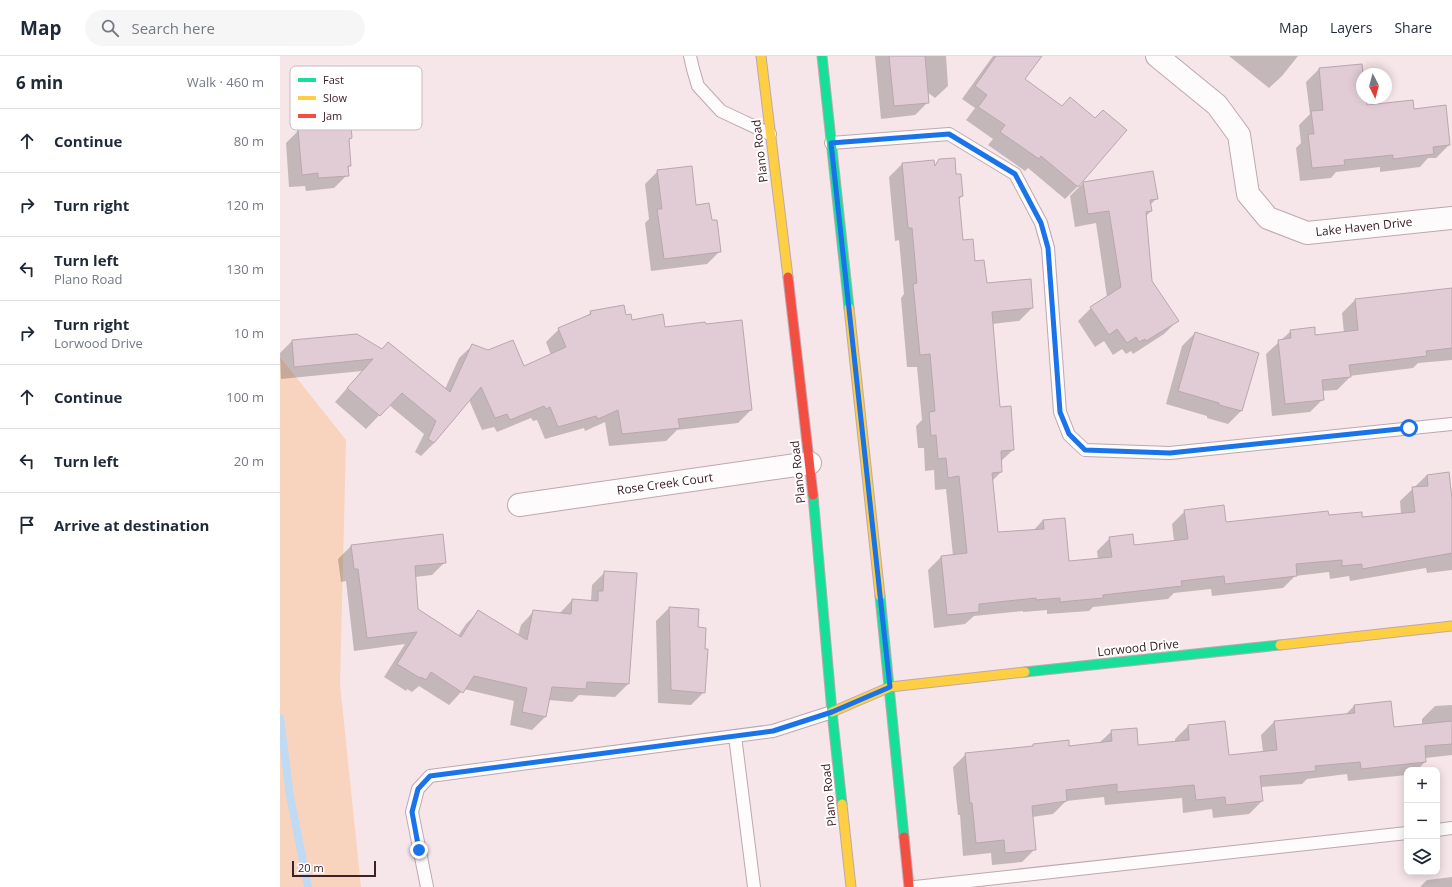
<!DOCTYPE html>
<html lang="en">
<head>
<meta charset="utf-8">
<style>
  body { margin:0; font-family:"Open Sans",sans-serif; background:#f6f6f7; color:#1f2937 }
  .controls { position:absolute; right:12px; bottom:12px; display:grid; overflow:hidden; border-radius:8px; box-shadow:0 2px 10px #0003 }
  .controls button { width:36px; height:36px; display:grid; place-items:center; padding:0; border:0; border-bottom:1px solid #e0e1e3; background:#fff; color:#1f2937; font:20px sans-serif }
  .compass { position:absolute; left:1076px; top:12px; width:36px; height:36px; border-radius:50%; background:#fff; box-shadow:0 2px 10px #0003; rotate:174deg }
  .scale { position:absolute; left:12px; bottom:10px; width:84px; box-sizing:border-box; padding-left:4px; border:2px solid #3d2028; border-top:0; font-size:11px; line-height:14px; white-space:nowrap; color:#3d2028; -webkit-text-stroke:3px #fff; paint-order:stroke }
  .stop { position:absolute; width:12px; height:12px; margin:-9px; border:3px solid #1a73e8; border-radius:50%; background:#fff }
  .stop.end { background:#1a73e8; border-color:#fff; box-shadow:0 1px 4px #0008 }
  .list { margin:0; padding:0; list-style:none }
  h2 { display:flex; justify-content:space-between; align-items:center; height:52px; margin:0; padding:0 16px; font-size:17px }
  h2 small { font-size:13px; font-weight:400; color:#747a83 }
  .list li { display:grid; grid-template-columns:26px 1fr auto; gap:12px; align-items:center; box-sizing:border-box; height:64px; padding:0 16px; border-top:1px solid #e0e1e3 }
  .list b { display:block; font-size:15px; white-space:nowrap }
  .list p { margin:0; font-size:13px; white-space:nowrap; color:#747a83 }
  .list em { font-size:13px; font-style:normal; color:#747a83 }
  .icon { flex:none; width:22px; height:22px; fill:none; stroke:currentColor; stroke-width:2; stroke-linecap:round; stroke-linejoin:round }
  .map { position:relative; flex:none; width:1172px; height:831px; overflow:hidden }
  header { display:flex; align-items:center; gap:24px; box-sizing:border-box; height:56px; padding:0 20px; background:#fff; border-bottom:1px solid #e0e1e3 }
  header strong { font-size:19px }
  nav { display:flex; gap:22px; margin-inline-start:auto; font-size:14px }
  .search { width:280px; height:36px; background:#f6f6f7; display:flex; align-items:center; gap:10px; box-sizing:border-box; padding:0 14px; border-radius:22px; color:#747a83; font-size:15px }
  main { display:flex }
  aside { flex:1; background:#fff }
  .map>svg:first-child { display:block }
  .green { fill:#f8d4be }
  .shadow { fill:#0003 }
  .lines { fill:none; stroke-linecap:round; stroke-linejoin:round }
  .stream { stroke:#c0daf4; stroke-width:8 }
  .building { fill:#e1ccd6; stroke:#baa6af }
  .lane-casing { stroke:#bda8ae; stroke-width:14 }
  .street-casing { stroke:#bda8ae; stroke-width:24 }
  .fast-casing { stroke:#bda8ae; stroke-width:11 }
  .slow-casing { stroke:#bda8ae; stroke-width:11 }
  .jam-casing { stroke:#bda8ae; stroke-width:11 }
  .lane { stroke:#fefbfc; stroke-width:12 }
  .street { stroke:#fefbfc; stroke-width:22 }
  .fast { stroke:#16e098; stroke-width:9 }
  .slow { stroke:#ffcf43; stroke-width:9 }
  .jam { stroke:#f24e42; stroke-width:9 }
  .route { stroke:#1a73e8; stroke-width:5 }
  .labels { text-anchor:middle; stroke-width:4; stroke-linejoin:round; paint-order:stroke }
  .street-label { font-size:12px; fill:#3d2028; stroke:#fff }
  .key { fill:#fff; stroke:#c5bcbe; stroke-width:1 }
  .key-label { font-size:11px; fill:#3d2028 }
</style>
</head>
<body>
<header>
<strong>Map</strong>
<div class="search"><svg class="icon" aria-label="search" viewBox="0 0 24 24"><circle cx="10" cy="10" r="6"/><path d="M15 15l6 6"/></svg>Search here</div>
<nav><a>Map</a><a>Layers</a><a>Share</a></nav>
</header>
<main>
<aside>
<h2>6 min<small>Walk · 460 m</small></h2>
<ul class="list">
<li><svg class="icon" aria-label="ahead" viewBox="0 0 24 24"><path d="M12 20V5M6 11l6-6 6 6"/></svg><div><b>Continue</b></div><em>80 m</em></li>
<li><svg class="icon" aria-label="right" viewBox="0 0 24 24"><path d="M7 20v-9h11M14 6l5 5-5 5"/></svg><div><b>Turn right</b></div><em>120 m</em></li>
<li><svg class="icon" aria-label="left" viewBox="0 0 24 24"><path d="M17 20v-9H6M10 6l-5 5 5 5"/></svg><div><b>Turn left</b><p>Plano Road</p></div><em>130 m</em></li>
<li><svg class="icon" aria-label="right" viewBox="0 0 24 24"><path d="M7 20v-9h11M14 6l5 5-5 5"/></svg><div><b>Turn right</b><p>Lorwood Drive</p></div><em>10 m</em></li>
<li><svg class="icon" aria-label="ahead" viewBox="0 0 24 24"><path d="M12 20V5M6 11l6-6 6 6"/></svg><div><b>Continue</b></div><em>100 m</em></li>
<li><svg class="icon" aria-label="left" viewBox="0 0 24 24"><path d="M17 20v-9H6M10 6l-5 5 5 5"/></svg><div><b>Turn left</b></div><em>20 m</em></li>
<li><svg class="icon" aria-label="arrive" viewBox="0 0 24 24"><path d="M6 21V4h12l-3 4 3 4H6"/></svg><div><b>Arrive at destination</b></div></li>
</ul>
</aside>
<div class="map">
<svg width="1172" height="831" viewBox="0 0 1172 831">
  <rect width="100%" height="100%" fill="#f6e5e9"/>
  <polygon class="green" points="0,301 66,384 60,628 81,831 0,831"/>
  <g class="shadow">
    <polygon points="595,0 666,0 668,30 655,42 647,36 648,46 635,59 601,63"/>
    <polygon points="713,0 759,0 743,24 781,51 798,130 785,143 748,112 745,115 708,89 713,83 686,64 695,52 682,43"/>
    <polygon points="949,0 1018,0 1002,20 989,32"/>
    <polygon points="1039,13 1082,18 1082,42 1085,42 1086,50 1133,54 1169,89 1156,102 1148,102 1140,111 1100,116 1100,111 1056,116 1051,122 1020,125 1016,92 1021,87 1019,69 1030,58 1026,26"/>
    <polygon points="28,38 71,82 68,85 70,110 67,113 67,119 54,132 26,135 25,130 9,131 6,87 17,76 15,51"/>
    <polygon points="660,104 675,119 682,140 679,143 682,185 706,229 752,252 739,265 712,268 719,352 733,394 720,406 721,416 712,425 717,477 753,475 763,464 788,506 818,503 817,495 830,482 854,490 894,485 892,468 905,455 945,467 1048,460 1082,462 1121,458 1120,445 1147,419 1172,446 1172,514 1147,517 1146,512 1070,525 1069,520 1050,523 1049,516 1015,520 1003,532 932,540 931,533 894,537 888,543 813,551 809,555 767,558 767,554 743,556 743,555 694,560 685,568 654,572 648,514 661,501 673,500 666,433 655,434 654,414 645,415 644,392 638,392 636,370 642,364 637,311 627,311 621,242 624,238 619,184 615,185 609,121 622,108 653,105 654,111"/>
    <polygon points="378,115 431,165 440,195 427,208 371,215 365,167 369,163 365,128"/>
    <polygon points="803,127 877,142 870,149 871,155 866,160 871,225 897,265 884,278 853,298 851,295 846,298 842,293 833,299 824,285 815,291 798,265 811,252 827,241 816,167 795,171 790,140"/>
    <polygon points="1172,232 1172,304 1138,307 1133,312 1069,320 1070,321 1057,334 1042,335 1043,343 1030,356 992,360 986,298 1011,275 1034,280 1064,277 1062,257 1075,244"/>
    <polygon points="311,256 345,260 351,265 385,272 471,354 458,367 397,374 386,385 329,390 325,366 305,375 304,372 265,383 257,364 253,365 251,362 217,376 214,371 202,374 189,344 154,387 141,400 135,396 144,378 109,349 86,373 55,346 82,315 1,323 0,297 12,285 77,279 165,333 179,302 193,289 243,311 271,299 266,286 279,273 306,261"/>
    <polygon points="915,277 961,355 948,368 927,362 927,360 886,348 902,290"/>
    <polygon points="71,490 165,506 152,519 135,521 137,554 178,580 186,568 199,555 238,580 241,569 254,555 279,558 292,544 311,545 312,529 325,516 348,628 335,641 299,639 292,646 269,644 265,661 252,674 230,669 234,645 184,633 169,649 139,630 132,636 127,633 126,635 104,621 125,588 74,595 66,525 61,526 58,503"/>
    <polygon points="389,552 416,572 424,636 411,649 378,647 376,565"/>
    <polygon points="1172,649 1172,699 1145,702 1145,706 1137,714 1127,714 1127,719 1068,725 1067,718 1027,723 1022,728 981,731 982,745 969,758 933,762 932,753 903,757 902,742 825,749 824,741 786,745 773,758 752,761 755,793 742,806 712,809 711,797 683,800 680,759 678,759 673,711 686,698 751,691 753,689 788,691 819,687 832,675 857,690 895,686 895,683 908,670 948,700 983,696 981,679 994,666 1065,659 1074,650 1113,673 1142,669 1142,663 1155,650"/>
    <polygon points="1172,821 1172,831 1140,831 1147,824"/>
  </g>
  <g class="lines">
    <polyline class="stream" points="0,662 10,740 28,831"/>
  </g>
  <g class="building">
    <polygon points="609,0 645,0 649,47 614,50"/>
    <polygon points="716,0 762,0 745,23 782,50 790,41 815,62 823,54 847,74 798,131 761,100 759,103 720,76 725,69 698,51 707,39 695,30"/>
    <polygon points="1082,8 1083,18 1082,18 1082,42 1086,42 1087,49 1133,44 1134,53 1166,49 1170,89 1153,91 1154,98 1113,103 1113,99 1064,104 1065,109 1032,112 1028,78 1034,78 1031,55 1043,54 1039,12"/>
    <polygon points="68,33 72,82 69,83 71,110 68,110 69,120 38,122 38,117 22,119 18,73 30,72 27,37"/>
    <polygon points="675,102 676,118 681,118 683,140 679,141 683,184 693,183 695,205 704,204 707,227 751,223 753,252 712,256 720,351 731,350 734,394 721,395 722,416 712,417 718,476 764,473 763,464 785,462 789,505 832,501 829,481 853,478 854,489 908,483 904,454 944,449 946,466 1048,455 1049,459 1082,456 1082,461 1135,456 1132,431 1148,430 1147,419 1169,416 1172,443 1172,497 1082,513 1082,508 1062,510 1062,504 1016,508 1017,520 945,528 944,520 901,525 902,530 823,539 823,542 780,546 780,542 756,544 756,542 699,548 699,556 667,559 661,500 687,497 679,420 668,422 666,402 658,403 656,379 651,380 649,356 655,355 650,298 640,299 633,228 637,227 632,172 628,172 622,107 654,104 655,110 659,103"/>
    <polygon points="412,110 416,149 429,147 432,164 437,164 441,196 384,203 377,153 382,153 377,114"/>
    <polygon points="873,115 878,143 870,144 872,155 866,156 872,225 899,265 866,285 865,283 859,286 856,281 847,287 837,273 829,279 810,251 841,231 829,155 808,158 803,126"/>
    <polygon points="1172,232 1172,292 1146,295 1147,300 1069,309 1071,321 1042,324 1044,344 1005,348 998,284 1011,282 1010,274 1035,271 1035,279 1078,274 1075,243"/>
    <polygon points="344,249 346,259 351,258 352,264 383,258 385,271 425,266 426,268 462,264 472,354 398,363 400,372 342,378 338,354 318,363 316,360 278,371 270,351 266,353 264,350 230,364 227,358 215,362 201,331 154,387 148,383 156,365 122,337 100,360 67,332 93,303 14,311 12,284 77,278 102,293 108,286 170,336 192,288 208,294 233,284 244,310 286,291 278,272 311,258 310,255"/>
    <polygon points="915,276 979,297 962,355 939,349 939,347 898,335"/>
    <polygon points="163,478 166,507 135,510 138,553 181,581 198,554 247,584 253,554 291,558 292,543 318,545 318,535 323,535 324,515 357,517 349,628 307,626 306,633 272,631 266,661 242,656 247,632 194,620 183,637 151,616 146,624 141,621 140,622 117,608 137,576 87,582 78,513 74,513 71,489"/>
    <polygon points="389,551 419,553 418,571 426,572 425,593 428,593 425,637 391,634"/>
    <polygon points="1111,645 1114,671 1172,665 1172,688 1145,690 1146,706 1081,713 1080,706 1035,710 1036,715 980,720 983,745 946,749 945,741 916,744 914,729 837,736 837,728 786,734 787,745 752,750 756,794 725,797 724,784 696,787 692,747 690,747 685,697 753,690 753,688 789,684 789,690 832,685 831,674 857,672 858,689 909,684 908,669 945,665 949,699 997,694 994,665 1075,657 1074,649"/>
  </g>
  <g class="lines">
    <defs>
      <g id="lane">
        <polyline points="410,0 413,13 418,30 441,55 490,78"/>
        <polyline points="551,87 669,78 735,118 761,167 768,192 780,356 789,379 805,394 890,397 1172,368"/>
        <polyline points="455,680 474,831"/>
        <polyline points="1157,774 1172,772"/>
        <polyline points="147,831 132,756 138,733 150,720 493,675 552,656"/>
        <polyline points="635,831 1127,777"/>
      </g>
      <g id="street">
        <polyline points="877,0 937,49 959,79 968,138 988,162 1027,177 1172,162"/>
        <polyline points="239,449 530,407"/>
      </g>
      <g id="fast">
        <polyline points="542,0 569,252"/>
        <polyline points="533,439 552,656 562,748"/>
        <polyline points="600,540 624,781"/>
        <polyline points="745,616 1000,589"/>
      </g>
      <g id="slow">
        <polyline points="481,0 508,221"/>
        <polyline points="569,252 600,540"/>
        <polyline points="1000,589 1172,570"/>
        <polyline points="552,656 610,631 745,616"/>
        <polyline points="562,748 571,831"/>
      </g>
      <g id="jam">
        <polyline points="508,221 533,439"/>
        <polyline points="624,781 629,831"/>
      </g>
    </defs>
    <use href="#lane" class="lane-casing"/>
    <use href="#street" class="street-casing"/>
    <use href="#fast" class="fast-casing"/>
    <use href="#slow" class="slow-casing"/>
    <use href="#jam" class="jam-casing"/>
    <use href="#lane" class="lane"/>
    <use href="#street" class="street"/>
    <use href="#fast" class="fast"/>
    <use href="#slow" class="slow"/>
    <use href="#jam" class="jam"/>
  </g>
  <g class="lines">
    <polyline class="route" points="139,794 132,756 138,733 150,720 493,675 552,656 610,631 551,87 669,78 735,118 761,167 768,192 780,356 789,378 805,394 890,397 1129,372"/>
  </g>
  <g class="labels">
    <g class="street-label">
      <text transform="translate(480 95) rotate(-97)" y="4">Plano Road</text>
      <text transform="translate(1084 171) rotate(-6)" y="4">Lake Haven Drive</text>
      <text transform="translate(518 416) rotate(-96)" y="4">Plano Road</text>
      <text transform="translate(385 428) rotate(-8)" y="4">Rose Creek Court</text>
      <text transform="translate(858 592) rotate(-6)" y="4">Lorwood Drive</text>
      <text transform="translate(549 739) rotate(-96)" y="4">Plano Road</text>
    </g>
  </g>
  <rect x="10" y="10" width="132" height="64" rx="6" class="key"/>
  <rect x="18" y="22" width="18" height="4" fill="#16e098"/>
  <rect x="18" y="40" width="18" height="4" fill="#ffcf43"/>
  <rect x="18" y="58" width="18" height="4" fill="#f24e42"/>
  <g class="key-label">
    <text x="43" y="28">Fast</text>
    <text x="43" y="46">Slow</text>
    <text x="43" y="64">Jam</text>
  </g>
</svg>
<div class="controls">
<button>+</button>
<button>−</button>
<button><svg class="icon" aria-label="layers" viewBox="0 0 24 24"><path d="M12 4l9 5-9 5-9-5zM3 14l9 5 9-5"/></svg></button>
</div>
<svg class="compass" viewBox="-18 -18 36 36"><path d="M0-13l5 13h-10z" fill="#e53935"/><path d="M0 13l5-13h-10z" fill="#747a83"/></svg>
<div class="scale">20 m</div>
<div class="stop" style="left:1129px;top:372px"></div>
<div class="stop end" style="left:139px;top:794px"></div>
</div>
</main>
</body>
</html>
